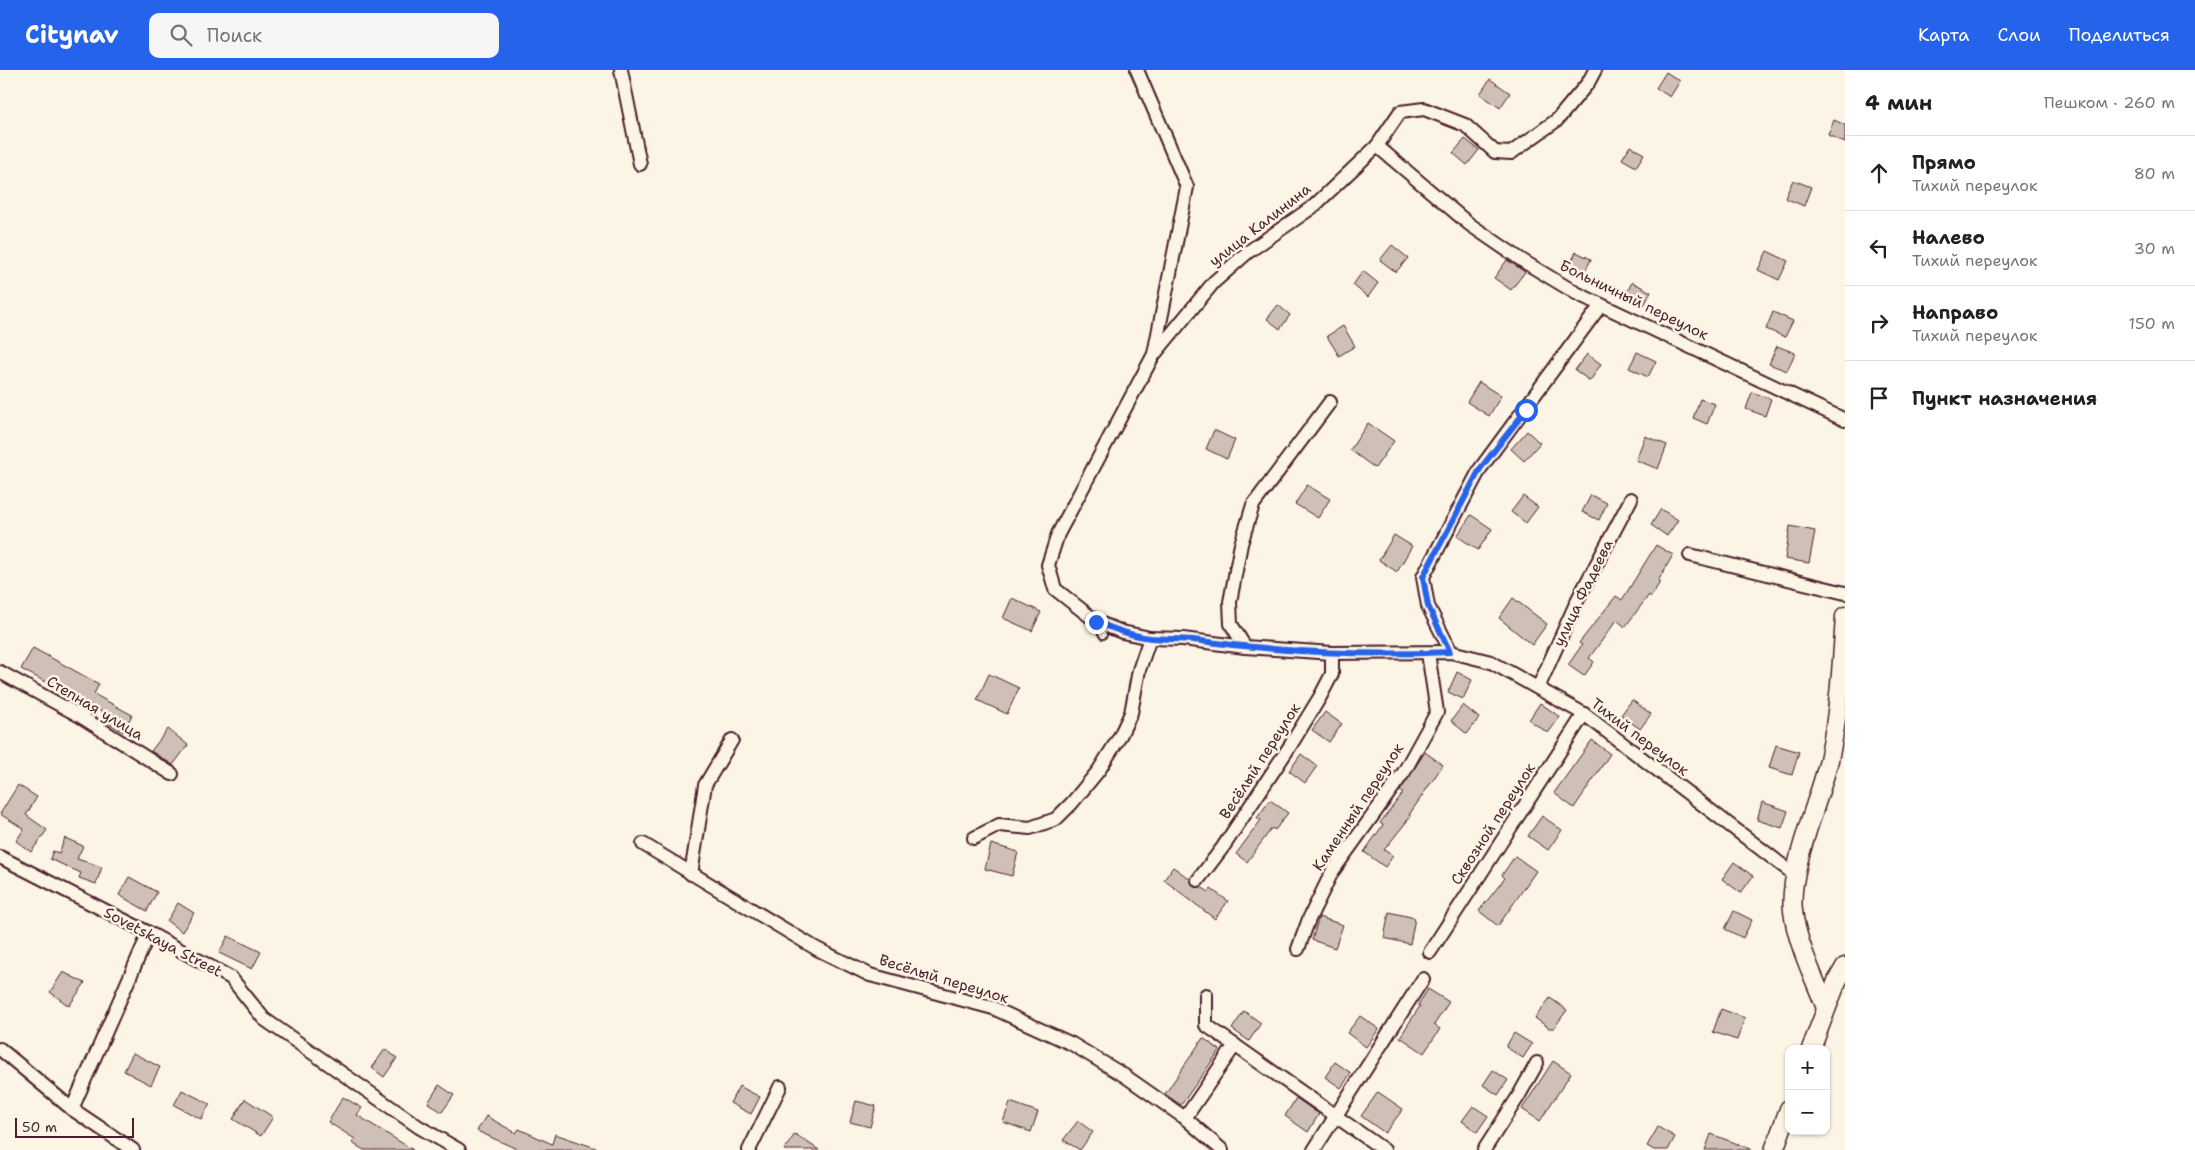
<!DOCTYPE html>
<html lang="ru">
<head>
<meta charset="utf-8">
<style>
  body { margin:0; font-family:"Shantell Sans",sans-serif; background:#f6f6f6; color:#202124 }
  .controls { position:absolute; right:15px; bottom:15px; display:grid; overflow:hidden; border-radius:10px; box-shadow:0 1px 4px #0004 }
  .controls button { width:45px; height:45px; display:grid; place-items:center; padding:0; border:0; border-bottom:1px solid #e0e0e0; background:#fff; color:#202124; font:25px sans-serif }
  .scale { position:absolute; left:15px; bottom:12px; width:119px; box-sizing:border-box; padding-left:5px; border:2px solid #4a1f2b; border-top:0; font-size:14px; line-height:18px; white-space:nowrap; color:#4a1f2b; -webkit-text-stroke:4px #fcf5e5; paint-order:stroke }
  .stop { position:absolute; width:15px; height:15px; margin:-11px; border:4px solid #2563eb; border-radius:50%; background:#fff }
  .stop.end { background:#2563eb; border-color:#fff; box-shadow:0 1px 5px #0008 }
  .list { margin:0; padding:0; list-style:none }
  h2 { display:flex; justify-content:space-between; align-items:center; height:65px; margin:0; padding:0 20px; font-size:21px }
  h2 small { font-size:16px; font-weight:400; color:#757577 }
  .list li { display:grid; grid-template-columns:32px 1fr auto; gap:15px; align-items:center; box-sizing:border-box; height:75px; padding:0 20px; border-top:1px solid #e0e0e0 }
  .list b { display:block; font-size:19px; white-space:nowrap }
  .list p { margin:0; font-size:16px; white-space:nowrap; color:#757577 }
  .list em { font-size:16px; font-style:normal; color:#757577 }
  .icon { flex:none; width:28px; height:28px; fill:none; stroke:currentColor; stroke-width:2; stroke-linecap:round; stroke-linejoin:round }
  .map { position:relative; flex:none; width:1845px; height:1080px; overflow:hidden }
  header { display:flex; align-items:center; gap:30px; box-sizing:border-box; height:70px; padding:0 25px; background:#2563eb; color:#fff }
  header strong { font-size:24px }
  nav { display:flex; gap:28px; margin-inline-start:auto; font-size:18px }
  .search { width:350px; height:45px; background:#f6f6f6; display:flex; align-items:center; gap:12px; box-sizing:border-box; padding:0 18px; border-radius:10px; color:#757577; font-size:19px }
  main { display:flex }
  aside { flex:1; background:#fff }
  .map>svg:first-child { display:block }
  .building { fill:#cfc0b7; stroke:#4a1f2b }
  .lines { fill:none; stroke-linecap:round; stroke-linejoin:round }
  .lane-casing { stroke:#4a1f2b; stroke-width:10 }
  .street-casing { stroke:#4a1f2b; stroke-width:16 }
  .secondary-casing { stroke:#4a1f2b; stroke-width:21 }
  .lane { stroke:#fcf5e5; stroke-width:6 }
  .street { stroke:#fcf5e5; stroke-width:12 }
  .secondary { stroke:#fcf5e5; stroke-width:18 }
  .route { stroke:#2563eb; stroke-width:6 }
  .labels { text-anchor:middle; stroke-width:5; stroke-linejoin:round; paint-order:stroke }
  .street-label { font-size:15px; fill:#4a1f2b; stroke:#fcf5e5 }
</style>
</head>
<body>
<header>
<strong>Citynav</strong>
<div class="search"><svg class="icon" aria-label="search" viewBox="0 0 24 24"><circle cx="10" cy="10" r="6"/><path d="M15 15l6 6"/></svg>Поиск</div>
<nav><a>Карта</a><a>Слои</a><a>Поделиться</a></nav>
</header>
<main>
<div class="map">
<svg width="1845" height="1080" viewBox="0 0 1845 1080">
  <rect width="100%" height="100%" fill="#fcf5e5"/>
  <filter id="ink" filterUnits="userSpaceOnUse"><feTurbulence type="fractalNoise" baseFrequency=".02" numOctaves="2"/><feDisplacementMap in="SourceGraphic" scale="10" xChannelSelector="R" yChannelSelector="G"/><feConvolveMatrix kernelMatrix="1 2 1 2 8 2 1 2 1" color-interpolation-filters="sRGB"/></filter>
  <g filter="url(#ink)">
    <g class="building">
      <polygon points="1666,2 1680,11 1670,27 1656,18"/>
      <polygon points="1490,9 1510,23 1500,38 1480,24"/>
      <polygon points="1834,50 1845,55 1845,73 1828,65"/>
      <polygon points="1465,69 1479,80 1467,95 1453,83"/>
      <polygon points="1630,76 1644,84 1636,97 1622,89"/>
      <polygon points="1793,110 1811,117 1804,136 1785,128"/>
      <polygon points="1392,175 1408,188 1396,202 1380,190"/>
      <polygon points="1767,181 1788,191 1779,210 1758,200"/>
      <polygon points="1576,182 1591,189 1585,202 1570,195"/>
      <polygon points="1507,190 1525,202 1511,220 1494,208"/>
      <polygon points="1363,201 1378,213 1368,227 1353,215"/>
      <polygon points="1632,212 1651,222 1643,237 1625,227"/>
      <polygon points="1278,235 1290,245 1280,259 1267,249"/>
      <polygon points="1773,242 1793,251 1785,267 1766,259"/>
      <polygon points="1343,256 1355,276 1339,286 1327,266"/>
      <polygon points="1777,276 1795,283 1787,301 1769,294"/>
      <polygon points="1637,282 1656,291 1648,307 1629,298"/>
      <polygon points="1587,284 1601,294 1590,311 1575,300"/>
      <polygon points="1479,312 1501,326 1489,346 1467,332"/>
      <polygon points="1752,322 1771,329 1765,346 1746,339"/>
      <polygon points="1700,329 1715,334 1707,354 1693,348"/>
      <polygon points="1368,353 1394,371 1375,398 1350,380"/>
      <polygon points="1214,360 1235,370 1227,389 1206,379"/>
      <polygon points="1527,361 1540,373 1524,391 1511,379"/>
      <polygon points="1645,366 1667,375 1658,399 1636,390"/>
      <polygon points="1307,415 1330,429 1318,448 1295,434"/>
      <polygon points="1591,425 1607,433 1599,450 1582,442"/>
      <polygon points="1523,426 1538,437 1526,453 1511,442"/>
      <polygon points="1661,439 1678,450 1667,466 1651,455"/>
      <polygon points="1471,445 1492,459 1478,480 1457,466"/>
      <polygon points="1790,456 1815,461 1809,493 1785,489"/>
      <polygon points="1394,465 1412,476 1397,502 1379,490"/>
      <polygon points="1656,475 1673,485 1658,511 1660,512 1651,527 1649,525 1625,557 1617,550 1589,588 1594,592 1584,606 1568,595 1582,575 1579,573 1616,526 1622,530"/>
      <polygon points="1012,528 1041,542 1032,561 1003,548"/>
      <polygon points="1513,528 1547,554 1532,575 1499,548"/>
      <polygon points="33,578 99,614 94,624 132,645 123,662 105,651 108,645 21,599"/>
      <polygon points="1457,602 1472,610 1463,629 1448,622"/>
      <polygon points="989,604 1019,618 1007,644 977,630"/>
      <polygon points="1632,630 1651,644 1640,659 1621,645"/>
      <polygon points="1540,633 1560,647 1548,663 1529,650"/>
      <polygon points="1463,635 1479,648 1467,664 1451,651"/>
      <polygon points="1325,642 1342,654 1329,672 1312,660"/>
      <polygon points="168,659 188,675 173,695 151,681"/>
      <polygon points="1592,670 1610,684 1574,738 1554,723"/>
      <polygon points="1776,675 1799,682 1792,705 1769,698"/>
      <polygon points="1425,682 1443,695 1409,745 1411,746 1384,780 1393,786 1385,797 1364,782 1383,755 1380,753 1403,723 1400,721"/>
      <polygon points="1301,684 1317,696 1305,713 1289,701"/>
      <polygon points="18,715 37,727 26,745 47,760 31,782 16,771 24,759 0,744"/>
      <polygon points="1270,730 1288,743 1275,760 1272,758 1247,792 1236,784 1261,750 1257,748"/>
      <polygon points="1762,732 1788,741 1782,758 1757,750"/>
      <polygon points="1542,746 1562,760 1548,780 1528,766"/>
      <polygon points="65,768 83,776 77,789 102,797 96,814 79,808 81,803 50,789 53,781 59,783"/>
      <polygon points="991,774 1018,782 1012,806 985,799"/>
      <polygon points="1515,786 1536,801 1498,856 1479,841 1505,808 1502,805"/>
      <polygon points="1734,792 1753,806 1741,823 1722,809"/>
      <polygon points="1173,797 1190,809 1194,817 1201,817 1209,822 1211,819 1228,831 1215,849 1164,810"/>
      <polygon points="129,807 157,822 147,841 119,825"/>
      <polygon points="178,833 194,843 182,862 167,851"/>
      <polygon points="1734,841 1752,850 1743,868 1725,859"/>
      <polygon points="1389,842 1415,848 1410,874 1384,868"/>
      <polygon points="1319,847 1343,855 1335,878 1312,870"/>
      <polygon points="228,866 261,882 252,899 219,883"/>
      <polygon points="63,902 85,913 69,936 50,922"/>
      <polygon points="1428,919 1449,932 1434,955 1440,959 1424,983 1400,967 1420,936 1418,935"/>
      <polygon points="1550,928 1567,940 1554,958 1549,958 1535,948"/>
      <polygon points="1721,939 1745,948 1737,970 1713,962"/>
      <polygon points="1244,941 1261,953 1249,971 1232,959"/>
      <polygon points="1360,946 1379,959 1366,977 1347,963"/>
      <polygon points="1514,963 1532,974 1523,988 1506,977"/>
      <polygon points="1203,968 1220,980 1181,1035 1165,1024"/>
      <polygon points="385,979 397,988 384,1007 372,998"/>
      <polygon points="133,983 160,997 151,1015 124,1001"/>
      <polygon points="1553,991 1571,1003 1540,1051 1522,1039"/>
      <polygon points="1335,992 1351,1003 1341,1018 1325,1007"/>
      <polygon points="1493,1000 1508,1010 1498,1025 1483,1015"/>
      <polygon points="439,1015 454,1025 442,1042 428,1033"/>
      <polygon points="739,1016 760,1027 751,1044 730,1033"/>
      <polygon points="182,1020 210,1034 201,1049 174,1035"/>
      <polygon points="1378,1022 1403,1039 1385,1063 1361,1046"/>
      <polygon points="343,1027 362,1038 357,1045 413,1080 364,1080 352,1073 355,1069 328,1052"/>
      <polygon points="1296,1028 1319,1044 1308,1062 1285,1046"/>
      <polygon points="245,1029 273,1047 261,1066 233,1049"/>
      <polygon points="856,1031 876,1036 870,1057 850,1052"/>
      <polygon points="1010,1032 1038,1042 1031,1062 1003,1052"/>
      <polygon points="1473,1036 1488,1046 1477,1062 1462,1051"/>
      <polygon points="486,1046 516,1063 519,1059 552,1074 555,1064 596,1078 596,1080 519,1080 477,1061"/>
      <polygon points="1078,1051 1093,1062 1080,1080 1063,1070"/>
      <polygon points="1658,1057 1675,1067 1668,1080 1654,1080 1647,1076"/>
      <polygon points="795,1064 819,1080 784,1080"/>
      <polygon points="1711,1064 1751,1079 1751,1080 1705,1080"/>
    </g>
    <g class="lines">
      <defs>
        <polyline id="lane" points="1097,553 1103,565"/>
        <g id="street">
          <polyline points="621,0 640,94"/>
          <polyline points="1137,0 1187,117 1154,284"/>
          <polyline points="1595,0 1588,13 1557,50 1511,83 1495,82 1465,55 1424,39 1400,42 1377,76 1314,136 1248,182 1214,212 1153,286 1058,464 1048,495 1055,519 1097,552 1122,562 1150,568 1183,569 1245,577 1332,583 1451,582 1491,592 1584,644 1795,805"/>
          <polyline points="1377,76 1469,154 1523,191 1576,223 1845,350"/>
          <polyline points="1690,485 1845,523"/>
          <polyline points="1245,577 1231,554 1230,532 1241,474 1253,435 1330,332"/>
          <polyline points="1451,582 1428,536 1423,507 1480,399 1601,235"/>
          <polyline points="0,602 80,646 172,704"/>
          <polyline points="1538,618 1578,529 1631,429"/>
          <polyline points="974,768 999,755 1030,758 1056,749 1072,733 1099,700 1119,668 1131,643 1139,600 1150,568"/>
          <polyline points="643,774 817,879 870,905 993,938 1072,974 1125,1006 1185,1048 1222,1080"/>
          <polyline points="0,787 149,863 231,908 264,949 419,1057 459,1080"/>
          <polyline points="691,804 705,715 732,670"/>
          <polyline points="1198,810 1223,777 1290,676 1320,627 1332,604 1332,583"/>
          <polyline points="1298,879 1309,849 1332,802 1404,702 1437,642 1428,583"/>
          <polyline points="1430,882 1584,644"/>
          <polyline points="1206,925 1206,955 1384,1080"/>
          <polyline points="0,979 72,1039 133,1080"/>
          <polyline points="72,1039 149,863"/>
          <polyline points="1185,1048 1235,975"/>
          <polyline points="749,1080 780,1017"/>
          <polyline points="1314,1080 1423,909"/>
          <polyline points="1484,1080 1518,1027 1537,993"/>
        </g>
        <g id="secondary">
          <path d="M1826 938C1814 907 1797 874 1793 841 1788 800 1819 732 1829 690 1839 643 1842 594 1845 546"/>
          <polyline points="1811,979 1837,911 1845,897"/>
          <polyline points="1774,1080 1789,1039"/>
        </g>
      </defs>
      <use href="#lane" class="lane-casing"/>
      <use href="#street" class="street-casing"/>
      <use href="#secondary" class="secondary-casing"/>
      <use href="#lane" class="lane"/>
      <use href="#street" class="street"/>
      <use href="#secondary" class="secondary"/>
    </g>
  </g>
  <g class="lines" filter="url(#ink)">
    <path class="route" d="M1096 552C1114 559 1132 566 1151 568 1165 569 1179 569 1193 570 1278 582 1364 586 1450 582L1428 536 1423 507 1480 399 1526 340"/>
  </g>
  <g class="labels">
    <g class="street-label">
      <text transform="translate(1260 155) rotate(-38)" y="5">улица Калинина</text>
      <text transform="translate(1634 230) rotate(26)" y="5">Больничный переулок</text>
      <text transform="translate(1583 523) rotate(-64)" y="5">улица Фадеева</text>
      <text transform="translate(95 638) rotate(31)" y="5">Степная улица</text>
      <text transform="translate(1640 667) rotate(37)" y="5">Тихий переулок</text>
      <text transform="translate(1260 691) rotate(-57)" y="5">Весёлый переулок</text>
      <text transform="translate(1358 737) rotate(-56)" y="5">Каменный переулок</text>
      <text transform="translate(1493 754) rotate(-57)" y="5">Сквозной переулок</text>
      <text transform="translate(163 872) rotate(28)" y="5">Sovetskaya Street</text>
      <text transform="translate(944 909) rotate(17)" y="5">Весёлый переулок</text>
    </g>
  </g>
</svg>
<div class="controls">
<button>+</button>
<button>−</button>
</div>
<div class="scale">50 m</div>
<div class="stop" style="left:1526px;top:340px"></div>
<div class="stop end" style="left:1096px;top:552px"></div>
</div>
<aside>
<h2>4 мин<small>Пешком · 260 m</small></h2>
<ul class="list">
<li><svg class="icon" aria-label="ahead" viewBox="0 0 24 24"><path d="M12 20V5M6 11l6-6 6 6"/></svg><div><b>Прямо</b><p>Тихий переулок</p></div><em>80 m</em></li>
<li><svg class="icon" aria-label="left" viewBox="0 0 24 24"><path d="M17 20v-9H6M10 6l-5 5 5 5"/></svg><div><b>Налево</b><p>Тихий переулок</p></div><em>30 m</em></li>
<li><svg class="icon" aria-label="right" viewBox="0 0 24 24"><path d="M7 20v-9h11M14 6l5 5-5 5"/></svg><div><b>Направо</b><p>Тихий переулок</p></div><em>150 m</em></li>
<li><svg class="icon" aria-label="arrive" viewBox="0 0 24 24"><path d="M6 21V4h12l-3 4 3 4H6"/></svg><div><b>Пункт назначения</b></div></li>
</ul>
</aside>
</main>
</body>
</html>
